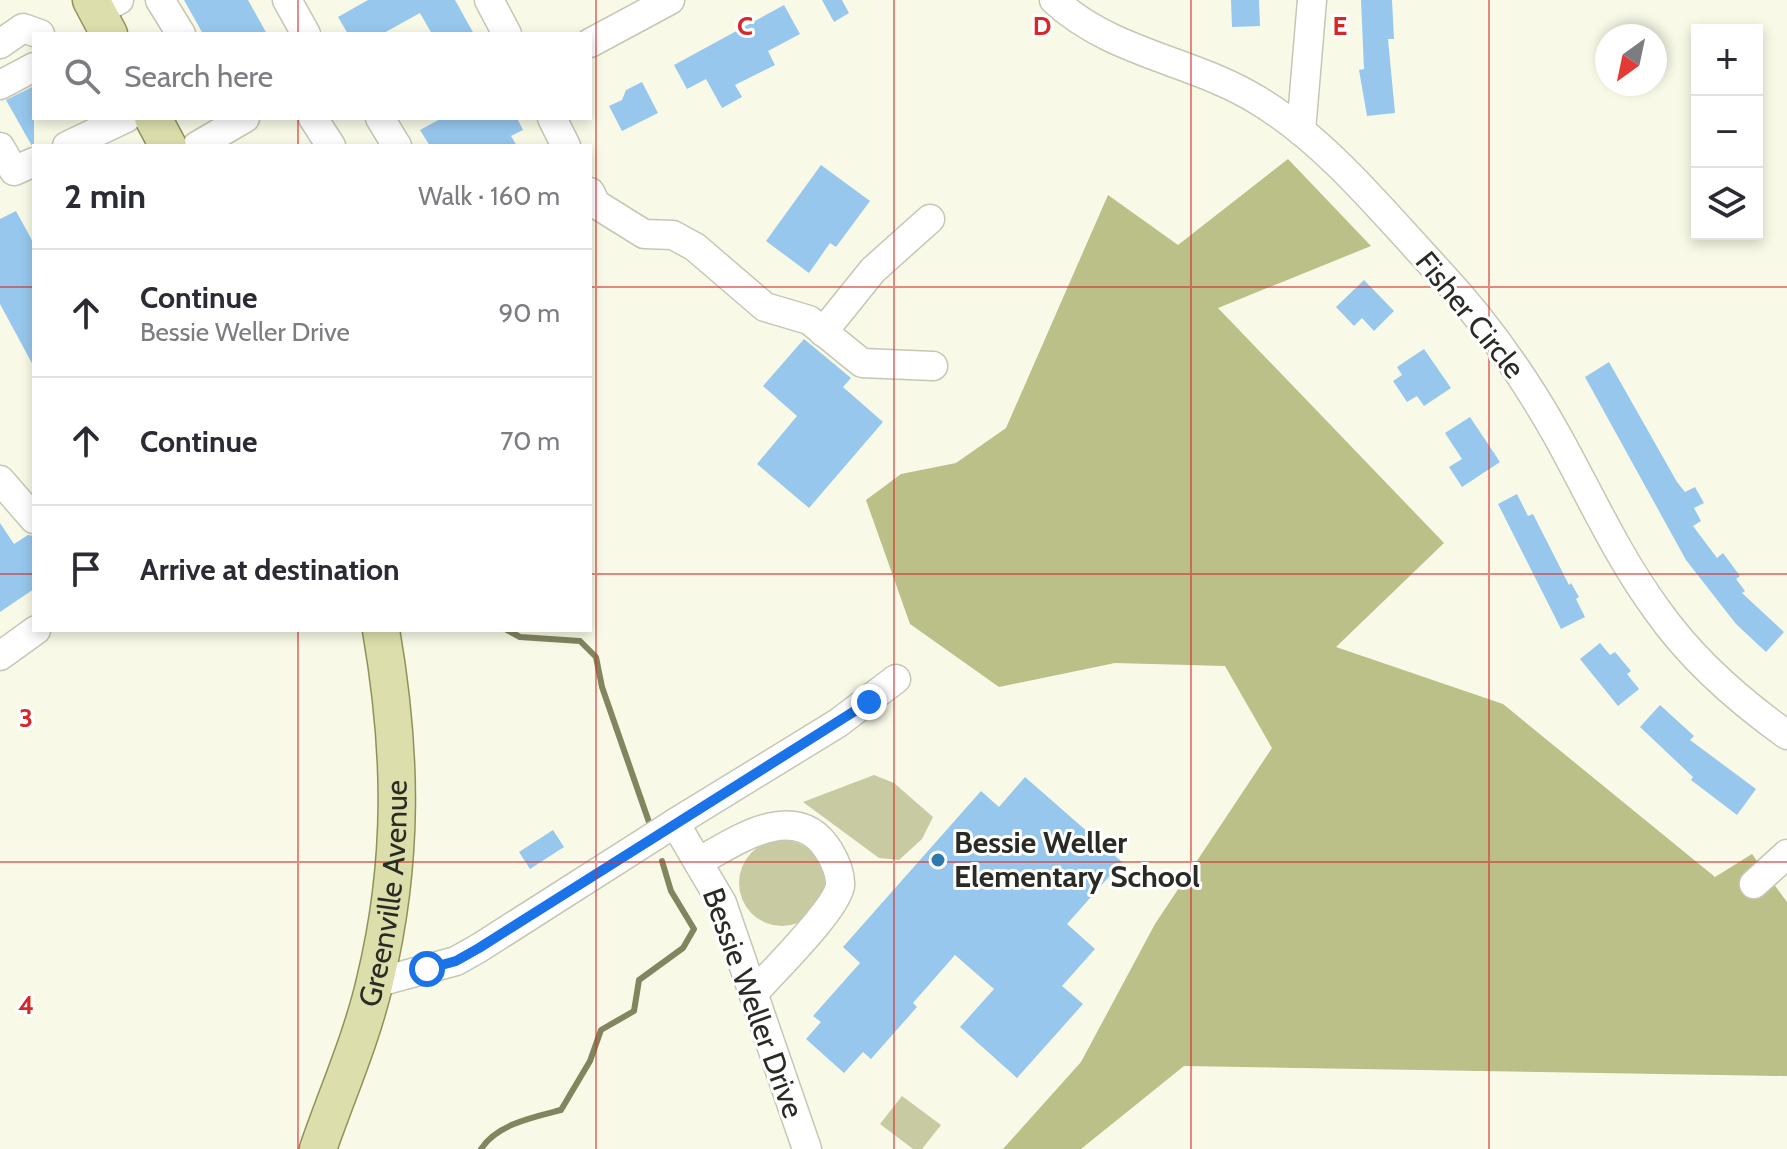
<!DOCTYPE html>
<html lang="en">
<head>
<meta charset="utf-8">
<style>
  body { margin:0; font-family:Cabin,sans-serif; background:#f7f7f7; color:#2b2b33 }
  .controls { position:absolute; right:24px; top:24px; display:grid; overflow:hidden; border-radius:0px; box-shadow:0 4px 12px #0003 }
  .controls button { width:72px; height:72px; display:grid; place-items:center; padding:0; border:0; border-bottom:2px solid #e1e1e2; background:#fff; color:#2b2b33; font:40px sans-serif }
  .compass { position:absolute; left:1595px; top:24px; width:72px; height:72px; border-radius:50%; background:#fff; box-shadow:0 4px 12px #0003; rotate:213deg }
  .stop { position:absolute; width:24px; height:24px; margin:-18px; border:6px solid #1a73e8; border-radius:50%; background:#fff }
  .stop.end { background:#1a73e8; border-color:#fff; box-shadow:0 2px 8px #0008 }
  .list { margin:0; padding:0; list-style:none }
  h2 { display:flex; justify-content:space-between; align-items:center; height:104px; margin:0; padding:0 32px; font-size:34px }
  h2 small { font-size:26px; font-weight:400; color:#7c7c81 }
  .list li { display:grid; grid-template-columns:52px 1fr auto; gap:24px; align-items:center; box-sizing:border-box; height:128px; padding:0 32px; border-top:2px solid #e1e1e2 }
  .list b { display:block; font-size:30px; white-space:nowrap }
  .list p { margin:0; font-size:26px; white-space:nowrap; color:#7c7c81 }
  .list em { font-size:26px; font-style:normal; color:#7c7c81 }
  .icon { flex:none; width:44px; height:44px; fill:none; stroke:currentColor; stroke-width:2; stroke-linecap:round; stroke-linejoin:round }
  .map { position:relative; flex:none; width:1787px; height:1149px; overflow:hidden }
  .search { position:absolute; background:#fff; box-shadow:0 4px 12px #0003; left:32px; top:32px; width:560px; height:88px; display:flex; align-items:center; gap:20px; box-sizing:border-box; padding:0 28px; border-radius:0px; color:#7c7c81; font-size:30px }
  .panel { position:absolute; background:#fff; box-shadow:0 4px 12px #0003; left:32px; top:144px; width:560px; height:488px; border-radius:0px }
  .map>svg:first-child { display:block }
  .green { fill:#c8cba1 }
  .forest { fill:#bbbf88 }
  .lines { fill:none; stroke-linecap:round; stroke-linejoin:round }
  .stream { stroke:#82855d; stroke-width:6 }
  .building { fill:#97c7ed }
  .minor-casing { stroke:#c5c7b5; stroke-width:31 }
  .major-casing { stroke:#8e9259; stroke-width:39 }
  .minor { stroke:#fff; stroke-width:28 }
  .major { stroke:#dcdfac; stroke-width:36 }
  .route { stroke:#1a73e8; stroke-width:10 }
  .grid { fill:none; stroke:#d62828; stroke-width:2; stroke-opacity:0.55 }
  .poi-dot { fill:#3079ac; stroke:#fff; stroke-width:3 }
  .labels { text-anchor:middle; stroke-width:6; stroke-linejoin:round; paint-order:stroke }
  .street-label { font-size:30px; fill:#2a2b24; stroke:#fff }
  .poi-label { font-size:30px; font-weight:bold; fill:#2a2b24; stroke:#fff; text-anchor:start }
  .grid-label { font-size:26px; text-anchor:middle; font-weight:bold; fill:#d62828; stroke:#fff; stroke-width:6; stroke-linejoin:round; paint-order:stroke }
</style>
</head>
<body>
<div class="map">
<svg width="1787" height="1149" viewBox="0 0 1787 1149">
  <rect width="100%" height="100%" fill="#f8fae7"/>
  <g class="green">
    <polygon points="874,775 894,783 933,817 922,839 899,860 879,858 803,802"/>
    <circle cx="782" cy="883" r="43"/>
    <polygon points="902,1096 941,1125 922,1149 913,1149 880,1124"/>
  </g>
  <polygon class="forest" points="1288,159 1371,246 1218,308 1444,543 1336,647 1503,704 1715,877 1752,854 1787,902 1787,1076 1184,1066 1081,1149 1003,1149 1081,1062 1155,924 1272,748 1225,666 1115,663 999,687 910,624 866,500 901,474 956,463 1006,428 1108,195 1178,245"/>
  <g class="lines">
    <g class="stream">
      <polyline points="507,630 520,637 580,641 596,657 602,687 650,825"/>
      <path d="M481 1149C497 1124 534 1117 561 1110L590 1061 601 1030 634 1011 639 980 683 948 694 929 671 891 662 861"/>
    </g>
  </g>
  <g class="building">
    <polygon points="184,0 248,0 267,34 203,34"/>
    <polygon points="368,0 455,0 474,34 432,34 420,13 382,34 348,34 338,17"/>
    <polygon points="822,0 842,0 849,13 834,22"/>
    <polygon points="1231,0 1259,0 1260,26 1232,27"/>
    <polygon points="1361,0 1392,0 1394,39 1388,39 1395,113 1367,116 1359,70 1364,69"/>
    <polygon points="784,5 800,34 768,51 775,65 735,85 742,97 722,108 706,79 687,89 674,65"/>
    <polygon points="642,82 658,113 622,131 609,106 622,100 626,90"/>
    <polygon points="34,86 34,145 32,146 6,100"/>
    <polygon points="442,118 517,118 523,130 511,136 517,146 430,146 420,130"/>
    <polygon points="821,165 870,201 836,247 830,243 809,273 766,241"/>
    <polygon points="16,211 34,244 34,367 0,304 0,219"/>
    <polygon points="1364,280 1394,311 1374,331 1362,318 1354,326 1336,307"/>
    <polygon points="804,339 851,378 843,387 883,422 809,508 757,464 797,416 763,386"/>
    <polygon points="1424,349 1451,388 1424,406 1417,396 1407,402 1393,381 1402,375 1397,367"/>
    <polygon points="1609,362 1677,482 1685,492 1695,487 1704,503 1694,508 1701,521 1693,526 1717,558 1723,553 1740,576 1736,579 1745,591 1742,593 1784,632 1766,652 1736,624 1686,560 1585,377"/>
    <polygon points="1470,417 1500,462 1462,487 1449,467 1462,459 1445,433"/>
    <polygon points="1517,494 1528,516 1533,514 1569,585 1571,583 1579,597 1576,599 1585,617 1561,629 1498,504"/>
    <polygon points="0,523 14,544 28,535 34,536 34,589 0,612"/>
    <polygon points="1600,643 1610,655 1615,652 1631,671 1627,674 1639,689 1618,706 1580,659"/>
    <polygon points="1660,705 1694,736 1690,740 1756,789 1737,815 1691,780 1693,777 1640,727"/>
    <polygon points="1025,777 1122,862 1067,924 1095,949 1062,986 1083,1004 1017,1078 960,1027 994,989 955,955 913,1003 917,1007 871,1059 863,1052 844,1073 806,1039 821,1022 813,1016 860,963 843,947 981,791 999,807"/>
    <polygon points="553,830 564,847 530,869 519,852"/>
  </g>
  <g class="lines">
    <defs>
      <g id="minor">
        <polyline points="160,0 181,34"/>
        <polyline points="287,0 306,34"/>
        <polyline points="489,0 507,34"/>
        <path d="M1054 0C1112 54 1193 60 1259 101 1328 143 1383 212 1438 271 1484 320 1525 378 1558 437 1590 495 1618 557 1657 610 1692 660 1738 700 1787 735"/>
        <polyline points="97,11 119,0"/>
        <polyline points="590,43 670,0"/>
        <polyline points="0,44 23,28 40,34"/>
        <polyline points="0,85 34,67"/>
        <polyline points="313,118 331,146"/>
        <polyline points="380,118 397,146"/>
        <polyline points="552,118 566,146"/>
        <polyline points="1301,131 1312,0"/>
        <polyline points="67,146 126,118"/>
        <polyline points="197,146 245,118"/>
        <polyline points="0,147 14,171 34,162"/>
        <polyline points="590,192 596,204 644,234 673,235 695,247 765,307 809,320 862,363 933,366"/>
        <polyline points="823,332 873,270 930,219"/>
        <polyline points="0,480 34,519"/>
        <polyline points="0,656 36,630"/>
        <polyline points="675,823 838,723 896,679"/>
        <path d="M698 862C736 841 796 798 829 851 835 861 841 873 840 886 836 910 773 971 755 992"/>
        <polyline points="1754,884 1787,854"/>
        <polyline points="375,983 456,961 479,948 675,823 722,903 807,1149"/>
      </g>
      <g id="major">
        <polyline points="91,0 109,34"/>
        <polyline points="153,118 168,146"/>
        <path id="s1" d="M318 1149C337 1094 362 1038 375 981 404 861 402 751 381 630"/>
      </g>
    </defs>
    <use href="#minor" class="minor-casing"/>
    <use href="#major" class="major-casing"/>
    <use href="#minor" class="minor"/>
    <use href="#major" class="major"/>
  </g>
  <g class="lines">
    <polyline class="route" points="427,969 456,961 479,948 869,702"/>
  </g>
  <path class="grid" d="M298 0V34M596 0V1149M894 0V1149M1191 0V1149M1489 0V1149M298 118V146M0 287H34M590 287H1787M0 574H34M590 574H1787M298 630V1149M0 862H1787"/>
  <circle class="poi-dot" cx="938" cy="860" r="8"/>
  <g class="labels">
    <g class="street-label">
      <text transform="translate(1470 315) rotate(51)" y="10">Fisher Circle</text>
      <text dy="10" stroke="none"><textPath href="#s1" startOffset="266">Greenville Avenue</textPath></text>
      <text transform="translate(753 1003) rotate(70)" y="10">Bessie Weller Drive</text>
    </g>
    <g class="poi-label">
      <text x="954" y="853">Bessie Weller<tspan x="954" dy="34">Elementary School</tspan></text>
    </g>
  </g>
  <g class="grid-label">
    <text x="745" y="35">C</text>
    <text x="1042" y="35">D</text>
    <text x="1340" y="35">E</text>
    <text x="26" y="727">3</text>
    <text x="26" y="1014">4</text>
  </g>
</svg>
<div class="controls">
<button>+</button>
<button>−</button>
<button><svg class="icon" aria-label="layers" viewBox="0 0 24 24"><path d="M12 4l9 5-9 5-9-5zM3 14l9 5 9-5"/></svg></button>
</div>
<svg class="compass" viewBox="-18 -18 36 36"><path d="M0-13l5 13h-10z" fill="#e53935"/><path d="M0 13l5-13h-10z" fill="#7c7c81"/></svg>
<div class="stop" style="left:427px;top:969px"></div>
<div class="stop end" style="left:869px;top:702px"></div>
<div class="search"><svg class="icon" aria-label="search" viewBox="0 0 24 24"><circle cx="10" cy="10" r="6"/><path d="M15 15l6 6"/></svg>Search here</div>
<section class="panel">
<h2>2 min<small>Walk · 160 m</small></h2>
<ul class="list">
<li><svg class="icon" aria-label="ahead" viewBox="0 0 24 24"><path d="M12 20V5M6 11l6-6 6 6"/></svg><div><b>Continue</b><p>Bessie Weller Drive</p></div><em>90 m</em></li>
<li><svg class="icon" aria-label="ahead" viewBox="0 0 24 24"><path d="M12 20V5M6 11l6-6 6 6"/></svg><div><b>Continue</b></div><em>70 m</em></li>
<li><svg class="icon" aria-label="arrive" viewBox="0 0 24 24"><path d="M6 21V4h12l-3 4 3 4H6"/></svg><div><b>Arrive at destination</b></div></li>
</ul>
</section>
</div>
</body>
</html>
